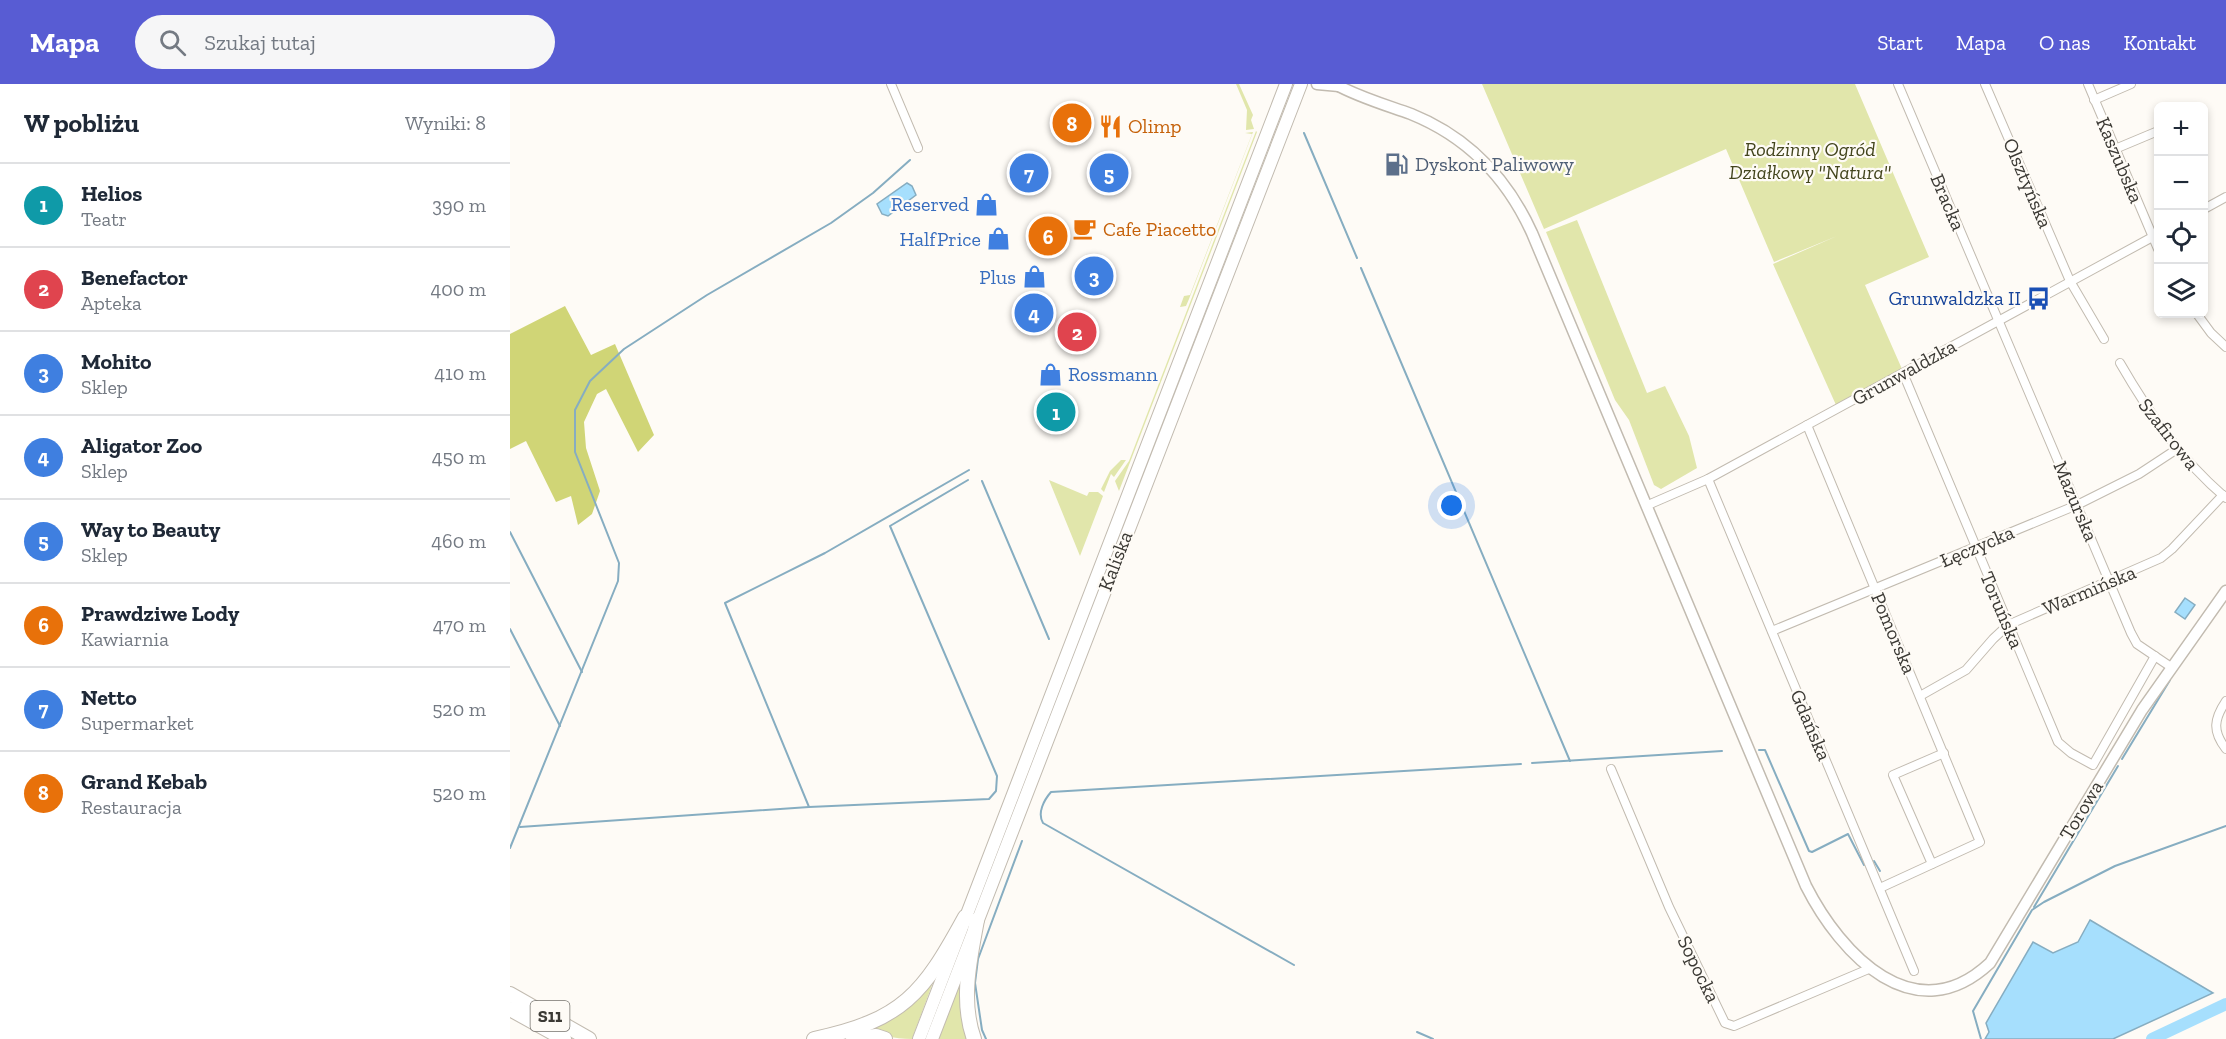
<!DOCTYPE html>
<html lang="pl">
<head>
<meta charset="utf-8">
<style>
  body { margin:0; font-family:"Zilla Slab",serif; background:#f6f6f7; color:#1f2937 }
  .controls { position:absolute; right:18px; top:18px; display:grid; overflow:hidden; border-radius:9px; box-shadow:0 3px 9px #0003 }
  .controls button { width:54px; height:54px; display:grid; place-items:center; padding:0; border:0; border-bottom:2px solid #e0e1e3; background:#fff; color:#1f2937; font:30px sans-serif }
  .you { position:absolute; left:942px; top:422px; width:21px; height:21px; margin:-15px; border:4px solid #fff; border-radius:50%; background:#1a73e8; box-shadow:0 0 0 9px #1a73e833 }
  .badge { display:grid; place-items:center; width:39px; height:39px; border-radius:50%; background:#585cd3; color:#fff; font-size:20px; font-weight:700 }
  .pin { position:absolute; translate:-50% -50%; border:3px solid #fff; box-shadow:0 2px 6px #0006 }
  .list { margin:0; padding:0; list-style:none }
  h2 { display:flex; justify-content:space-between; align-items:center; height:78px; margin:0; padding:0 24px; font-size:26px }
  h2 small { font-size:20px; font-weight:400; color:#747a83 }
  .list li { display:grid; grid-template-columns:39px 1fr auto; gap:18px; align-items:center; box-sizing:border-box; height:84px; padding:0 24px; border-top:2px solid #e0e1e3 }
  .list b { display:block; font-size:22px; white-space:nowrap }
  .list p { margin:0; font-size:20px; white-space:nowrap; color:#747a83 }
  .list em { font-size:20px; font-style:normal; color:#747a83 }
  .icon { flex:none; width:33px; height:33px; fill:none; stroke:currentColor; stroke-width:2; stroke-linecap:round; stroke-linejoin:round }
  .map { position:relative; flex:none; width:1716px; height:955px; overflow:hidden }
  header { display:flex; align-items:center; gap:36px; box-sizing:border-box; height:84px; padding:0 30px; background:#585cd3; color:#fff }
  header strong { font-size:28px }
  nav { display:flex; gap:33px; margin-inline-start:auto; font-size:21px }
  .search { width:420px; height:54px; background:#f6f6f7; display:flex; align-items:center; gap:15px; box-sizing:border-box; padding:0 21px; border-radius:33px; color:#747a83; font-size:22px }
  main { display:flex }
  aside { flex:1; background:#fff }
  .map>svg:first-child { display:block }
  .green { fill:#e1e6ab }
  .forest { fill:#d0d576 }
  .water { fill:#a6dffd; stroke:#86adc1; stroke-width:1.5 }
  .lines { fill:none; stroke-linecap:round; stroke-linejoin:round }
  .stream { stroke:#86adc1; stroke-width:2 }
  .river { stroke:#a6dffd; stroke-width:12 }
  .street-casing { stroke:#c2bbb0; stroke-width:10 }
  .secondary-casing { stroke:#c2bbb0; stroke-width:13 }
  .primary-casing { stroke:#c2bbb0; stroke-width:14 }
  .highway-casing { stroke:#c2bbb0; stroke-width:16 }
  .street { stroke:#fff; stroke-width:8 }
  .secondary { stroke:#fff; stroke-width:10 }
  .primary { stroke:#fff; stroke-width:12 }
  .highway { stroke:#fff; stroke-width:14 }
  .labels { text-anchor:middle; stroke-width:4.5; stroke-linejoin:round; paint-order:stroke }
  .shield { fill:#fefbf6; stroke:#76736e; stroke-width:1.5 }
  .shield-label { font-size:18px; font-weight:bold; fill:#3b3934 }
  .food-label { font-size:20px; fill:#c56008; stroke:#fefbf6; text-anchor:start }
  .park-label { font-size:20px; font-style:italic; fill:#43451d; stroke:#fefbf6 }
  .street-label { font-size:20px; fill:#3b3934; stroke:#fefbf6 }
  .service-label { font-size:20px; fill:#4e5e75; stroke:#fefbf6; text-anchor:start }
  .shop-label { font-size:20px; fill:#366cbe; stroke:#fefbf6; text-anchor:end }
  .transit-label { font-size:20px; fill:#164399; stroke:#fefbf6; text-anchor:end }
</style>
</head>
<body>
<header>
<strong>Mapa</strong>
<div class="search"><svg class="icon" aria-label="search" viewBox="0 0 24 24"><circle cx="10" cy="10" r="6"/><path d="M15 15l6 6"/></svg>Szukaj tutaj</div>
<nav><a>Start</a><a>Mapa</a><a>O nas</a><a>Kontakt</a></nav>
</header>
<main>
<aside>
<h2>W pobliżu<small>Wyniki: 8</small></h2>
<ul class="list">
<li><span class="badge" style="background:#0f9aa8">1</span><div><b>Helios</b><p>Teatr</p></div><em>390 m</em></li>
<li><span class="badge" style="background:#e0444e">2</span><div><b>Benefactor</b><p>Apteka</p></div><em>400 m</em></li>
<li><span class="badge" style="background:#3f7fe0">3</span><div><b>Mohito</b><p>Sklep</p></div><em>410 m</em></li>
<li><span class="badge" style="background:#3f7fe0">4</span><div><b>Aligator Zoo</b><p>Sklep</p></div><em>450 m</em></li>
<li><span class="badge" style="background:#3f7fe0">5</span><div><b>Way to Beauty</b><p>Sklep</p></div><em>460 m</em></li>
<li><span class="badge" style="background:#e8710a">6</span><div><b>Prawdziwe Lody</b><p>Kawiarnia</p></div><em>470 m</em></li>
<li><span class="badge" style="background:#3f7fe0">7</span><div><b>Netto</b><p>Supermarket</p></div><em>520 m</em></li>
<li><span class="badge" style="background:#e8710a">8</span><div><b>Grand Kebab</b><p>Restauracja</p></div><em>520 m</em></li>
</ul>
</aside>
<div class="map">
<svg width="1716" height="955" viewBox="0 0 1716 955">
  <rect width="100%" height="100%" fill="#fefbf6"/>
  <g class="green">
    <polygon points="726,0 729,0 743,31 741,36 744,45 736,46 737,26"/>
    <polygon points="972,0 1345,0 1419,173 1355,201 1392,285 1326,321 1263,180 1327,152 1264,178 1216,65 1034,145"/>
    <polygon points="746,47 747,48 609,407 605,397 619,377"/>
    <polygon points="743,48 679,215 676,222 670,223 674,212 680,211 742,50 735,49"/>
    <polygon points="1067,136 1137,309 1155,302 1179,352 1187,384 1151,405 1144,401 1119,336 1105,316 1036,148"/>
    <polygon points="611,376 616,376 604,393 601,390 594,408 591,405 600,387"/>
    <polygon points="539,396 577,412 579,408 588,408 593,412 570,472"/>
    <polygon points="454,889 461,955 429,955"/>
    <path d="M425 893 402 955C384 955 368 950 350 948Z"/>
  </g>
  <polygon class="forest" points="55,222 81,271 105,260 144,351 128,368 96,305 87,310 74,338 76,364 90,407 82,430 68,441 61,412 46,418 16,357 0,365 0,250"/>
  <g class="water">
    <polygon points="397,99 402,102 406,111 378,132 372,130 367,120"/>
    <polygon points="1675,514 1685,521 1675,535 1665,528"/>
    <polygon points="1580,836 1703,909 1603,955 1475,955 1479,948 1476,939 1523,858 1543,869 1568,858"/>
  </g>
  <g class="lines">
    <g class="stream">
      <polyline points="794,49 847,174"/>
      <polyline points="851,184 1060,677"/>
      <polyline points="472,397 539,555"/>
      <polyline points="0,448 72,588"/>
      <polyline points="0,545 50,642"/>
      <polyline points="1249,666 1255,666 1299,767 1302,768 1338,750 1354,781"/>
      <polyline points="1612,675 1660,596"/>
      <polyline points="1022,679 1212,667"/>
      <polyline points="299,723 215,519 315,469 459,386"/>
      <polyline points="10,743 299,723 479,715 486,707 487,692 380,442 458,396"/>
      <polyline points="0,764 108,497 109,479 65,368 65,326 80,297 114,265 197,211 321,139 363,109 400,76"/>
      <polyline points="1364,777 1370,787"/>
      <polyline points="1524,823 1608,682"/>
      <path d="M784 881 533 739C527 729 534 716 541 708L1011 680"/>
      <polyline points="907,948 923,955"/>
      <polyline points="476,955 472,946 465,899 468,875 512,757"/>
      <polyline points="1471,955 1463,927 1522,826 1534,818 1605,782 1716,742"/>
    </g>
    <polyline class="river" points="1642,955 1716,920"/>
    <defs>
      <g id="street">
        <polyline points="381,0 408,64"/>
        <polyline points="1388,0 1621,549 1627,560 1661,583"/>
        <polyline points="1475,0 1560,197 1594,255"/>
        <polyline points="1578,0 1648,165"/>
        <polyline points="1584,16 1621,0"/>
        <polyline points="1605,65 1648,47"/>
        <polyline points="1694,125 1716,113"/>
        <polyline points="1687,230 1701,249 1716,263"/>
        <path d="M1610 279C1639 329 1671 376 1716 414"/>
        <polyline points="1393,289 1548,658 1561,669 1583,681 1645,572"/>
        <polyline points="1297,341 1470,758 1370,804"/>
        <polyline points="1198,395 1404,887"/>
        <polyline points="1138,421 1198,395 1648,150"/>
        <polyline points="1262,547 1567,421 1629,390 1667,365"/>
        <polyline points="1410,612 1456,586 1483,555 1498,541 1651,474 1662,465 1713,411"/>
        <path d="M1716 617C1704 635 1702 647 1716 665"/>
        <polyline points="1101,685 1159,823 1215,939 1224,942 1361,884"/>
        <polyline points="1422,780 1383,691 1434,669"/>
      </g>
      <g id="secondary">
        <polyline points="807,0 829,2"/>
        <path d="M825 0C848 13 876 21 901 30 958 53 997 94 1022 149L1296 802C1331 871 1405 949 1480 879L1632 626 1716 507"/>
      </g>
      <g id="primary">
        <polyline points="409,955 776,0"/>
        <polyline points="422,955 791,0"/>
      </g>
      <g id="highway">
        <polyline points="0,910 79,955"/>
        <polyline points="0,925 54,955"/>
        <path d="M304 955C393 936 413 910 455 833"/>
        <polyline points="343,955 366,952 375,955"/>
        <path d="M464 955C450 916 460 875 467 836"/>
      </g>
    </defs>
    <use href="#street" class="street-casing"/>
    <use href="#secondary" class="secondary-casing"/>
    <use href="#primary" class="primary-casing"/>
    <use href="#highway" class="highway-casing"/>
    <use href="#street" class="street"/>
    <use href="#secondary" class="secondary"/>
    <use href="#primary" class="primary"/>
    <use href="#highway" class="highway"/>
  </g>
  <defs>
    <symbol id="restaurant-bare" viewBox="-9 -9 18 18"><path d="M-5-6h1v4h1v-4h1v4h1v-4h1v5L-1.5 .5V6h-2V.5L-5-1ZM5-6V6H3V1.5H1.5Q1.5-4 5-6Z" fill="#e8710a" stroke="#fefbf6" stroke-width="2.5" paint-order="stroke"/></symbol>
    <symbol id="fuel-bare" viewBox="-9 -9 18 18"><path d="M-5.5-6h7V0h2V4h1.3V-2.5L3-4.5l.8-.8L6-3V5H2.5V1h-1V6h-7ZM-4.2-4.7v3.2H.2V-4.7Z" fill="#5c6f8a" stroke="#fefbf6" stroke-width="2.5" paint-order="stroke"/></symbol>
    <symbol id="shop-bare" viewBox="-9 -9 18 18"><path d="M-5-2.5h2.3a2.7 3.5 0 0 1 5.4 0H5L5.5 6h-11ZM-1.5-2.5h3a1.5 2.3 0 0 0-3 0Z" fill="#3f7fe0" stroke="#fefbf6" stroke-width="2.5" paint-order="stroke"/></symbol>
    <symbol id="cafe-bare" viewBox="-9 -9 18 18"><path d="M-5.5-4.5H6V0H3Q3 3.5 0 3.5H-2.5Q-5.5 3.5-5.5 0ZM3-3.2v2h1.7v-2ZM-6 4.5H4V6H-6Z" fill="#e8710a" stroke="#fefbf6" stroke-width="2.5" paint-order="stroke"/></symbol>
    <symbol id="bus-bare" viewBox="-9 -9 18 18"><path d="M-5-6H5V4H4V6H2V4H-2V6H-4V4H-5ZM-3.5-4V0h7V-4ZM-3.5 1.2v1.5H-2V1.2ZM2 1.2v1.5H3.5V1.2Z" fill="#1a4fb4" stroke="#fefbf6" stroke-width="2.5" paint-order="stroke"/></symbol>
  </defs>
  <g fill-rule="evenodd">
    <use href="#restaurant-bare" x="584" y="26" width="33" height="33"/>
    <use href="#fuel-bare" x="870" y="64" width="33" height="33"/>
    <use href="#shop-bare" x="460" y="104" width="33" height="33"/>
    <use href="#cafe-bare" x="558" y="128" width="33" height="33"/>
    <use href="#shop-bare" x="472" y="138" width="33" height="33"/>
    <use href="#shop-bare" x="508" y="176" width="33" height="33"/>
    <use href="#bus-bare" x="1512" y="198" width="33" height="33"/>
    <use href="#shop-bare" x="524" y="274" width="33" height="33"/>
  </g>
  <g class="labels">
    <rect class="shield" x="20.5" y="917" width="39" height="30" rx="4.5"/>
    <g class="shield-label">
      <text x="40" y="938">S11</text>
    </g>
    <g class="food-label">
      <text x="618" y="49">Olimp</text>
      <text x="593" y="152">Cafe Piacetto</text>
    </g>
    <g class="park-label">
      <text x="1300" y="72">Rodzinny Ogród<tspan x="1300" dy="23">Działkowy "Natura"</tspan></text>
    </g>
    <g class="street-label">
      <text transform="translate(1610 76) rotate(67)" y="7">Kaszubska</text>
      <text transform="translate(1518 99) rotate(67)" y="7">Olsztyńska</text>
      <text transform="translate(1438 118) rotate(67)" y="7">Bracka</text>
      <text transform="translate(1394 288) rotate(-29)" y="7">Grunwaldzka</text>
      <text transform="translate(1659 350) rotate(52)" y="7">Szafirowa</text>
      <text transform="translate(1566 417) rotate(67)" y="7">Mazurska</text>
      <text transform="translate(1467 462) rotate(-23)" y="7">Łęczycka</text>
      <text transform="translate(605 477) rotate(-69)" y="7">Kaliska</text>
      <text transform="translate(1579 506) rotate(-23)" y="7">Warmińska</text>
      <text transform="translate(1492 526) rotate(67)" y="7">Toruńska</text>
      <text transform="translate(1384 549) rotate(67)" y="7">Pomorska</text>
      <text transform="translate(1301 641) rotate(67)" y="7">Gdańska</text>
      <text transform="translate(1571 726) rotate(-59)" y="7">Torowa</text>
      <text transform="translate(1189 885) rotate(64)" y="7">Sopocka</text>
    </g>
    <g class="service-label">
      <text x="905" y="87">Dyskont Paliwowy</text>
    </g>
    <g class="shop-label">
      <text x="459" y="127">Reserved</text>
      <text x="471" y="162">HalfPrice</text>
      <text x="506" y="200">Plus</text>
      <text x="558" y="297" text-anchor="start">Rossmann</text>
    </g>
    <g class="transit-label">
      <text x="1511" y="221">Grunwaldzka II</text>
    </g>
  </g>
</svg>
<div class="controls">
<button>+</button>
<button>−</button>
<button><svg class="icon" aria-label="locate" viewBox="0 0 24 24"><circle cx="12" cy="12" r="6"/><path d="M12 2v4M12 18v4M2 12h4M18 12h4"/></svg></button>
<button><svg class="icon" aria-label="layers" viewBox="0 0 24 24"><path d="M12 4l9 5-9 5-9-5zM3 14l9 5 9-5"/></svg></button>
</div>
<div class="you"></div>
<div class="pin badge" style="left:546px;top:328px;background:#0f9aa8">1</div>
<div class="pin badge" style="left:567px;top:248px;background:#e0444e">2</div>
<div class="pin badge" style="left:584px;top:192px;background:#3f7fe0">3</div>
<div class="pin badge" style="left:524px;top:229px;background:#3f7fe0">4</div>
<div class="pin badge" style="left:599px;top:89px;background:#3f7fe0">5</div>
<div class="pin badge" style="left:538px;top:152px;background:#e8710a">6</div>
<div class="pin badge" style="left:519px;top:89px;background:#3f7fe0">7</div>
<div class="pin badge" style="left:562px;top:39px;background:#e8710a">8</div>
</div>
</main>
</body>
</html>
